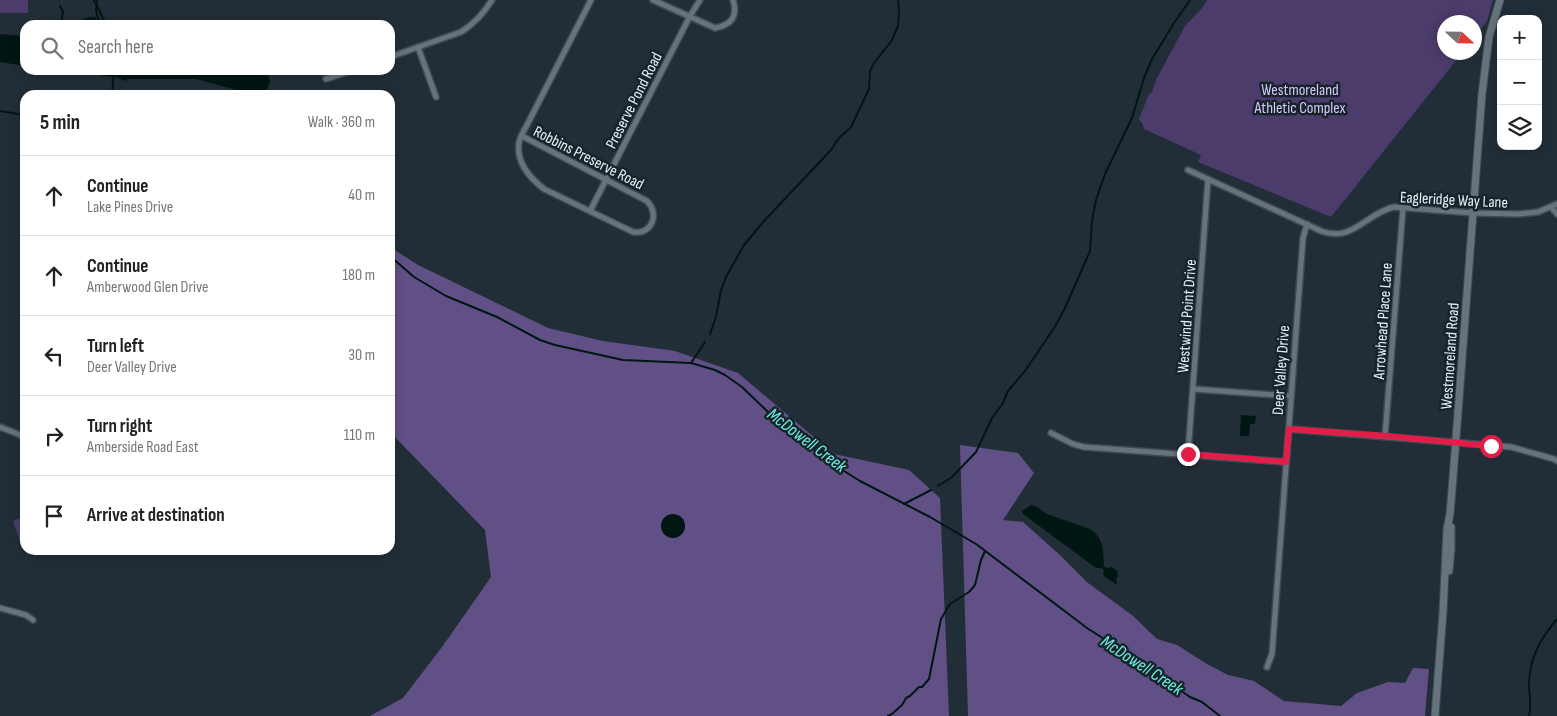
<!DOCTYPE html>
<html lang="en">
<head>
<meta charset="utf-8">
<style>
  body { margin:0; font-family:"Sofia Sans Condensed",sans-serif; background:#f6f6f6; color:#222 }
  .controls { position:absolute; right:15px; top:15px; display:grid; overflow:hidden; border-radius:10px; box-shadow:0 2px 12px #0003 }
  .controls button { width:45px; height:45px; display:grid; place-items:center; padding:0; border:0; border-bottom:1px solid #e0e0e0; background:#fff; color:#222; font:25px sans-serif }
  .compass { position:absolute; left:1437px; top:15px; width:45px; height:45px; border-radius:50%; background:#fff; box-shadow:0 2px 12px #0003; rotate:112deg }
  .stop { position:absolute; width:15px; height:15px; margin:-11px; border:4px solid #e11d48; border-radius:50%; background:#fff }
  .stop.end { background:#e11d48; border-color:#fff; box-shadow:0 1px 5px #0008 }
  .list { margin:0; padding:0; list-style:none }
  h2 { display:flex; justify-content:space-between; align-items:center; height:65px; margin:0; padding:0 20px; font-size:21px }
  h2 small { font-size:16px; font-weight:400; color:#767676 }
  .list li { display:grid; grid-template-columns:32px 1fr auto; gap:15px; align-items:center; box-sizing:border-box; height:80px; padding:0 20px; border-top:1px solid #e0e0e0 }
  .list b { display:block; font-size:19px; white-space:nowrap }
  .list p { margin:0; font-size:16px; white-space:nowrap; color:#767676 }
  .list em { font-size:16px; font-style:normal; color:#767676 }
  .icon { flex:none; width:28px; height:28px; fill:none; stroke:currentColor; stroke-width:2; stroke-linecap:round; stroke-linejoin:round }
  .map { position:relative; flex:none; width:1557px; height:716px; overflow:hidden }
  .search { position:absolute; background:#fff; box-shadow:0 2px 12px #0003; left:20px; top:20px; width:375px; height:55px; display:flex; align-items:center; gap:12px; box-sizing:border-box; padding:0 18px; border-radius:15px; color:#767676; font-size:19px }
  .panel { position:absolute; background:#fff; box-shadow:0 2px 12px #0003; left:20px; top:90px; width:375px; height:465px; border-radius:15px }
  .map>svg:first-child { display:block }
  .green { fill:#4c3c6c }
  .forest { fill:#615086 }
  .water { fill:#001613 }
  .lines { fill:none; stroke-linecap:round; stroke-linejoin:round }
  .stream { stroke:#001613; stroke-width:2 }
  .minor-casing { stroke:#404a52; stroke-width:8 }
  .tertiary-casing { stroke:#404a52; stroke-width:9 }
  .minor { stroke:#65737d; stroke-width:5 }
  .tertiary { stroke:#65737d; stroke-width:7 }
  .route { stroke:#e11d48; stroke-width:6 }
  .labels { text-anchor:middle; stroke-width:5; stroke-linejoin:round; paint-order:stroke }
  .park-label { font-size:16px; fill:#d6c8fb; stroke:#18242c }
  .street-label { font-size:16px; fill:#e9f0f6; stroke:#18242c }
  .water-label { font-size:18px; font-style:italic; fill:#6cefe0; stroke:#18242c }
</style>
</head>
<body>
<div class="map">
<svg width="1557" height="716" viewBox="0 0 1557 716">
  <rect width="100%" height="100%" fill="#222e37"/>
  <g class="green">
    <rect x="0" y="0" width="28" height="13"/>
    <polygon points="1207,0 1493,0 1487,21 1475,36 1474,22 1444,22 1444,52 1462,53 1331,217 1198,162 1201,155 1144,129 1143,124 1139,119 1149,94 1152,92 1156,80 1185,26 1203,7"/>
    <polygon points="25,516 25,549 23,550 13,521"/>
  </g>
  <g class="forest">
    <polygon points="390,247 418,265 548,328 603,341 675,351 738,373 834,454 909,470 940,498 949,716 370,716 403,698 442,647 491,577 485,530 390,432"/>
    <polygon points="960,445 1018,453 1034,473 1003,520 1023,522 1061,556 1088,583 1132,615 1157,639 1177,645 1207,664 1228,675 1254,681 1284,701 1341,706 1357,693 1388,682 1405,683 1413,668 1429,669 1425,716 968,716"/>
  </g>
  <g class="water">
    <polygon points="91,17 96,17 97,20 104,20 113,25 75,25 84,19"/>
    <polygon points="0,34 25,36 25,66 0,62"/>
    <polygon points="54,70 267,70 270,81 265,95 243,95 233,89 196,79 128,79 126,81 115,77"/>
    <polygon points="1241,415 1256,416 1255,424 1250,424 1249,436 1240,436"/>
    <path d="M1031 505C1039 506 1041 511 1047 514L1090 529C1104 538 1103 551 1104 566L1107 568 1112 567 1117 571 1118 576 1116 579 1117 585 1104 576 1103 574 1104 571 1102 568H1096L1023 514 1022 511Z"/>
    <circle cx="673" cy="526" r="12"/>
  </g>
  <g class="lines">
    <g class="stream">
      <polyline points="94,0 104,20"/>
      <polyline points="97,0 96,11 100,25"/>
      <polyline points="60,6 63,12 61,25"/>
      <polyline points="112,95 114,70"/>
      <polyline points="0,111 25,115"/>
      <polyline points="390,256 414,277 446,296 497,317 540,340 555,345 623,360 691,363 715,370 725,375 742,387 769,413 833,464 860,481 930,517 976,544 1087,628 1126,653 1190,697 1202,702 1220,716"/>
      <polyline points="710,334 716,317 721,290 726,277 744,245 764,221 831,150 839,138 851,127 869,89 870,71 874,63 892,40 898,26 899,11 898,0"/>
      <polyline points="691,363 705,342"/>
      <polyline points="938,486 952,477 976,452 992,418 1003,403 1008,391 1025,371 1054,328 1065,308 1090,251 1092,221 1096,200 1105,174 1132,118 1144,78 1152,59 1174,23 1190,0"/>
      <polyline points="904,504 931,490"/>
      <polyline points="888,716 892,714 902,705 906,698 910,696 919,687 922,687 929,679 941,619 950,604 969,592 975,585 981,560 985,551"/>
      <path d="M1529 716C1532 705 1529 695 1529 684 1530 656 1540 640 1557 619"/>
    </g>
    <defs>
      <g id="minor">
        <path d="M653 0 715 28C732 25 738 16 733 0"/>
        <polyline points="418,47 436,97"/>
        <path d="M390 57 461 32C474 24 484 13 492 0"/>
        <polyline points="326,79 354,70"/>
        <path d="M522 136 647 201C660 214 652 235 633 232L544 189C530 178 516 162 519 143 520 137 524 130 527 125L591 0"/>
        <path d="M1188 170 1321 231C1353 243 1366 213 1394 207L1473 213 1518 214 1538 212 1557 204"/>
        <polyline points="1551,207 1557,214"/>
        <polyline points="590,211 690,16 700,0"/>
        <polyline points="1193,389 1291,396"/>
        <polyline points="0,427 18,434 25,438"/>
        <polyline points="1289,429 1511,447 1554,459 1557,461"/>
        <polyline points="1051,433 1073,444 1084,447 1286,462"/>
        <polyline points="1385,436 1403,208"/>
        <polyline points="1188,454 1208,179"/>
        <polyline points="0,608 26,615 33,620"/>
        <polyline points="1267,667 1272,654 1303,238 1307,224"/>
      </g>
      <g id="tertiary">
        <polyline points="1449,571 1451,549 1451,527"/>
        <polyline points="1435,716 1443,612 1447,529 1450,514 1455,452 1482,94 1489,37 1500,0"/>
      </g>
    </defs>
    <use href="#minor" class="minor-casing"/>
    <use href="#tertiary" class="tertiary-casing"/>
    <use href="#minor" class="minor"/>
    <use href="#tertiary" class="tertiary"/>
  </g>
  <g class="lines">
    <polyline class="route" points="1188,454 1286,462 1289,429 1386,436 1491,446"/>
  </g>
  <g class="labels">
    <g class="park-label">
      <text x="1300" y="95">Westmoreland<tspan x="1300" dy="18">Athletic Complex</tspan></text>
    </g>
    <g class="street-label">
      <text transform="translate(633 100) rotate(-63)" y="6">Preserve Pond Road</text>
      <text transform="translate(589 157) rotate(27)" y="6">Robbins Preserve Road</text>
      <text transform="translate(1454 199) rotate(3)" y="6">Eagleridge Way Lane</text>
      <text transform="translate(1186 316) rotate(-86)" y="6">Westwind Point Drive</text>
      <text transform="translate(1382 321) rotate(-86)" y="6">Arrowhead Place Lane</text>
      <text transform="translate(1449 356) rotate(-86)" y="6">Westmoreland Road</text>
      <text transform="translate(1280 370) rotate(-86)" y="6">Deer Valley Drive</text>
    </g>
    <g class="water-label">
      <text transform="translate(807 440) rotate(37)" y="6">McDowell Creek</text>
      <text transform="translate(1142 665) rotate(33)" y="6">McDowell Creek</text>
    </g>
  </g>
</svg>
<div class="controls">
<button>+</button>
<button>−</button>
<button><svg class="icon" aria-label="layers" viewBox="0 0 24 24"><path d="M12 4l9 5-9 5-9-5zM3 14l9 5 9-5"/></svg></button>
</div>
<svg class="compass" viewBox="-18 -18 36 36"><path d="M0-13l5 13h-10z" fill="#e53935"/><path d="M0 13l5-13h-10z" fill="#767676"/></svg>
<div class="stop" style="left:1491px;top:446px"></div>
<div class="stop end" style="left:1188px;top:454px"></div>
<div class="search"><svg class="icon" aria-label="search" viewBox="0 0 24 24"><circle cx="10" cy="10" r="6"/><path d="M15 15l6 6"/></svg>Search here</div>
<section class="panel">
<h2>5 min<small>Walk · 360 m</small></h2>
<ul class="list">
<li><svg class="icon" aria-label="ahead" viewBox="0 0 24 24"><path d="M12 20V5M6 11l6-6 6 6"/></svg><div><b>Continue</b><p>Lake Pines Drive</p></div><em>40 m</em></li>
<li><svg class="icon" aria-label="ahead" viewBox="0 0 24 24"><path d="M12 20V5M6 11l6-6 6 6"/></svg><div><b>Continue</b><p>Amberwood Glen Drive</p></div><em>180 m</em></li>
<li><svg class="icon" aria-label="left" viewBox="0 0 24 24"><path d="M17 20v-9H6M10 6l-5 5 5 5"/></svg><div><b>Turn left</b><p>Deer Valley Drive</p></div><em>30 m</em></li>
<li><svg class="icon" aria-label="right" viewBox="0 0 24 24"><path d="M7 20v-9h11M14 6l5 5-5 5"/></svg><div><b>Turn right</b><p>Amberside Road East</p></div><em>110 m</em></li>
<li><svg class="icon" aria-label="arrive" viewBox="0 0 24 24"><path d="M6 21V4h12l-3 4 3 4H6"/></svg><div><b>Arrive at destination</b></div></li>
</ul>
</section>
</div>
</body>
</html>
